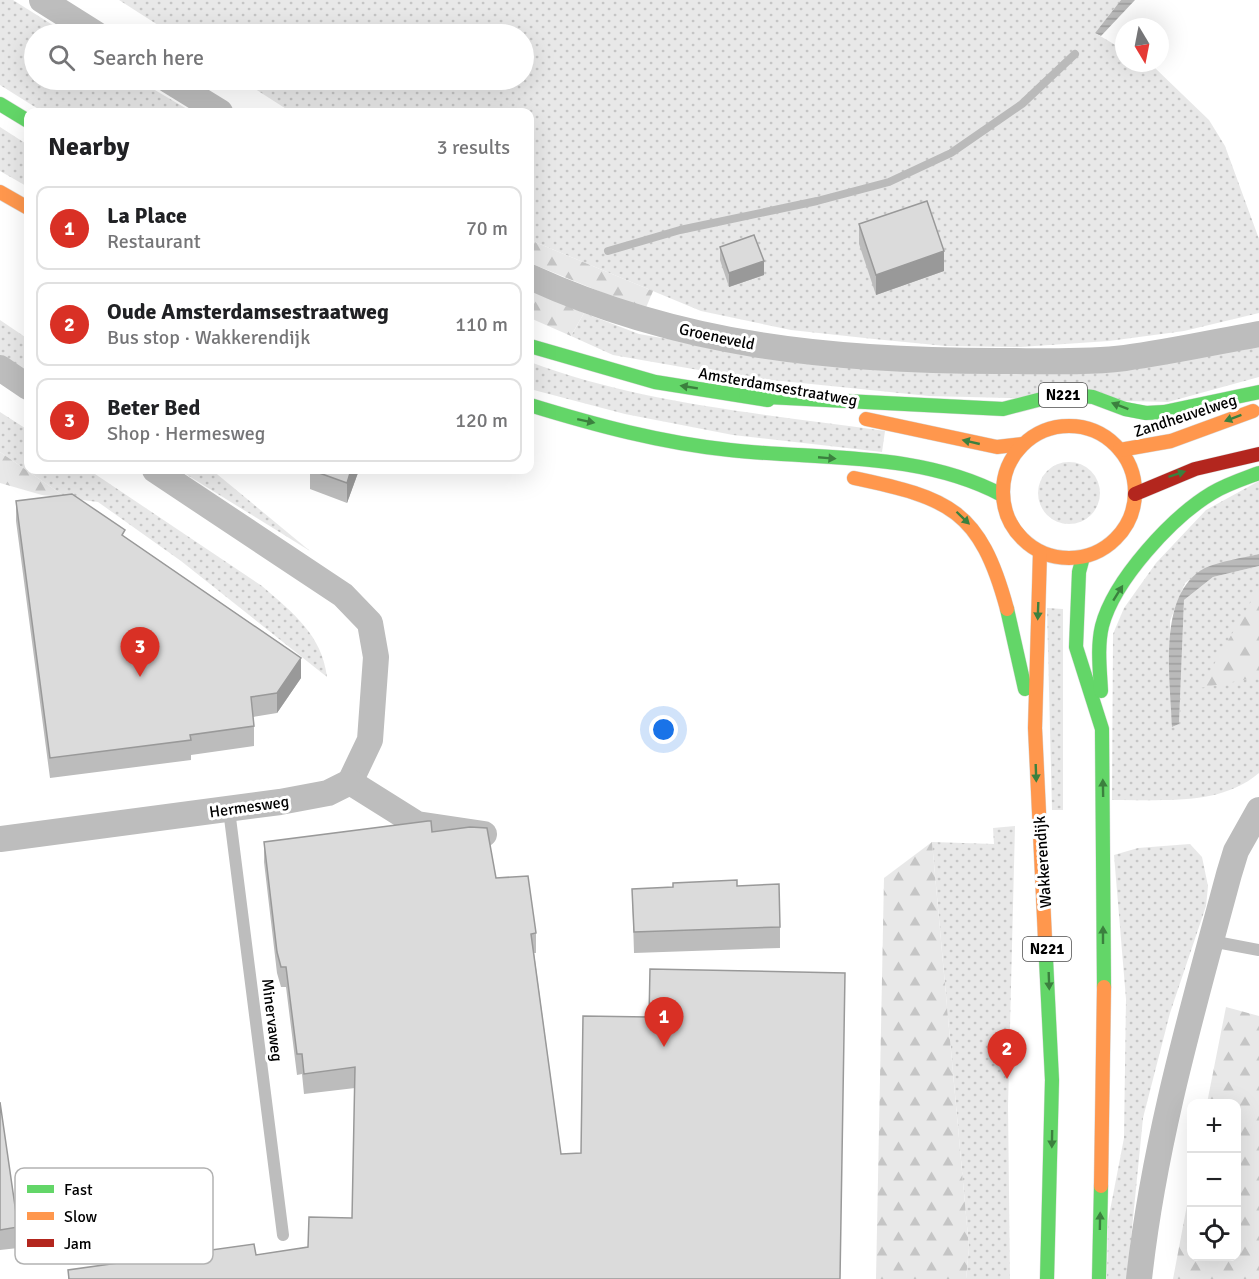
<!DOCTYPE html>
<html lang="en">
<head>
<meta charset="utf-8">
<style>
  body { margin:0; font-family:Signika,sans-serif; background:#f2f2f2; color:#202124 }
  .controls { position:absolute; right:18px; bottom:18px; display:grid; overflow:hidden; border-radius:12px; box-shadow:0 6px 24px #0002 }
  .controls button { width:54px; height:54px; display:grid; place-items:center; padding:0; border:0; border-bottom:2px solid #e0e0e0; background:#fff; color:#202124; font:30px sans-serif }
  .compass { position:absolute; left:1115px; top:18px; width:54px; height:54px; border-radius:50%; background:#fff; box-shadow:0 6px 24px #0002; rotate:170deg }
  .you { position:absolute; left:664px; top:730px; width:21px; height:21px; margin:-15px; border:4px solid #fff; border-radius:50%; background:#1a73e8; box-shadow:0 0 0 9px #1a73e833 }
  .badge { display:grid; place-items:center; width:39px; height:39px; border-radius:50%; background:#d93025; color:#fff; font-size:20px; font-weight:700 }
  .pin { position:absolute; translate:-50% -50px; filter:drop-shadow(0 2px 3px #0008) }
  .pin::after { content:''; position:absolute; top:32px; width:21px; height:18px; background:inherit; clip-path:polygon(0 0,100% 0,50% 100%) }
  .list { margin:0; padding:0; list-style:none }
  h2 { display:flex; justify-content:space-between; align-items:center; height:78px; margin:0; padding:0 24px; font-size:26px }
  h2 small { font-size:20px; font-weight:400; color:#757577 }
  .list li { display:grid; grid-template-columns:39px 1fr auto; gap:18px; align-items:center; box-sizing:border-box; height:84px; margin:0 12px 12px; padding:0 12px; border:2px solid #e0e0e0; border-radius:12px }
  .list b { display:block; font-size:22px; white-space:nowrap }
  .list p { margin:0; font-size:20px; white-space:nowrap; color:#757577 }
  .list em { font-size:20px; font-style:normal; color:#757577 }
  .icon { flex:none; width:33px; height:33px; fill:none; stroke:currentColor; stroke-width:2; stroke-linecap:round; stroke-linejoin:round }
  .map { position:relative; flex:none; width:1259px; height:1279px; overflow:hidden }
  .search { position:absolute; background:#fff; box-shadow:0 6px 24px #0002; left:24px; top:24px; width:510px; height:66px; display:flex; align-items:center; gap:15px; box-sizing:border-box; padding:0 21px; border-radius:33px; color:#757577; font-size:22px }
  .panel { position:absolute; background:#fff; box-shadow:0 6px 24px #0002; left:24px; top:108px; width:510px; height:366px; border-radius:12px }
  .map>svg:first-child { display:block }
  .grass { fill:url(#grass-dots) }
  .forest { fill:url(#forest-firs) }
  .water { fill:url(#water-rules) }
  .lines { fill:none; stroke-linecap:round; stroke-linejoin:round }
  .stream { stroke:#bababa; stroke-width:8 }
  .fast-casing { stroke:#dbdbdb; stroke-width:15 }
  .slow-casing { stroke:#dbdbdb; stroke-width:15 }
  .jam-casing { stroke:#dbdbdb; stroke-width:15 }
  .lane { stroke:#bdbdbd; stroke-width:12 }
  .street { stroke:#bdbdbd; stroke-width:26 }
  .fast { stroke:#63d668; stroke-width:14 }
  .slow { stroke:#ff974d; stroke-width:14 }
  .jam { stroke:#b3261e; stroke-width:14 }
  .wall { fill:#bcbcbc }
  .shaded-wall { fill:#999 }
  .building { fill:#dbdbdb; stroke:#999; stroke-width:1.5 }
  .oneway { fill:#3b803e }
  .labels { text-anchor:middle; stroke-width:6; stroke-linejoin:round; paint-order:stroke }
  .shield { fill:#fff; stroke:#4c4c4c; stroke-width:1.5 }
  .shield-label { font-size:15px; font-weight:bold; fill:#000 }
  .street-label { font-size:16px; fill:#000; stroke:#fff }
  .key { fill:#fff; stroke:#b2b2b2; stroke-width:1.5 }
  .key-label { font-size:16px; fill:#000 }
</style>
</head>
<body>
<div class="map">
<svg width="1259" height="1279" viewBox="0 0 1259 1279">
  <defs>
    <pattern id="grass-dots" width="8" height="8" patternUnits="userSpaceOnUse" patternTransform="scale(1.5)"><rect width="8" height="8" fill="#e8e8e8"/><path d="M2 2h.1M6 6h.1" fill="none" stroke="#c5c5c5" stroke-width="1.8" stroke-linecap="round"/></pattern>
    <pattern id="forest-firs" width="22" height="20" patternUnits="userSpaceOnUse" patternTransform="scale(1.5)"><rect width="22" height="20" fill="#e8e8e8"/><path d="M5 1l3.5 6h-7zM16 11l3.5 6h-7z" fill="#c5c5c5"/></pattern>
    <pattern id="water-rules" width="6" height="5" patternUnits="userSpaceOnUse" patternTransform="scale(1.5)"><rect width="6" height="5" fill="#bababa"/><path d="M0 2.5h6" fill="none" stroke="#9e9e9e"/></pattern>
  </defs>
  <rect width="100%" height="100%" fill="#fff"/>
  <g class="grass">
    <polygon points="0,0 13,0 67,34 34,34 34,80 138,80 192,112 43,112 0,85"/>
    <polygon points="119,0 1121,0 1095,33 1124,50 1124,63 1146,63 1155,68 1209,120 1225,146 1259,239 1259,313 1184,331 1109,341 1020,347 946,346 874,339 791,330 701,311 530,240 530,112 291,112 241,80 524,80 524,34 172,34"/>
    <polygon points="0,127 28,145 28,187 0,171"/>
    <polygon points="584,313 639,334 800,362 1259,342 1259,377 1168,402 929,396 733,376 613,355 571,336"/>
    <polygon points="0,320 28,339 28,376 0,358"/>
    <path d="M530 362C642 404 767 414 885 431L882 452 733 435 625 414 530 389Z"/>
    <path d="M0 412 28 430V470H89L262 586C293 613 322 635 327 677L181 561 98 502 67 498 0 452Z"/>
    <circle cx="1069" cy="493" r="31"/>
    <polygon points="179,470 212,470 310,551"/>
    <path d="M1259 481V554L1206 568 1185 583 1170 621 1172 727 1179 724 1184 600 1213 577 1259 566V773C1219 807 1161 799 1112 800L1113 634 1124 608 1156 563 1206 510Z"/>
    <polygon points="1047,608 1063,609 1063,810 1052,810"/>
    <polygon points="1015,826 1008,1106 1010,1279 966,1279 969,1248 932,842 994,844 993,828"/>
    <polygon points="1190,844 1202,857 1208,886 1206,906 1170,1013 1143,1118 1127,1279 1107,1279 1108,1221 1124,1138 1126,999 1114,855 1138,848"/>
  </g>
  <g class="forest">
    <polygon points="530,240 653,291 645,310 530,263"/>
    <polygon points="530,290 584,313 571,336 530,318"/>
    <polygon points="0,452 67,498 42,495 0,483"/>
    <polygon points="1259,588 1259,677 1200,688"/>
    <polygon points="932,842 969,1248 966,1279 876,1279 884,878"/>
    <polygon points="1226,1007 1259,1016 1259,1279 1173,1279 1191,1184 1192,1256 1236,1256 1236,1104 1207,1103"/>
  </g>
  <g class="water">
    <polygon points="1121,0 1135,0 1101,36 1095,33"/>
    <path d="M1259 554V566L1213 577 1184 600 1179 724 1172 727C1171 679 1156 594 1205 568 1221 561 1242 558 1259 554Z"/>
  </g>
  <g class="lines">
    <polyline class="stream" points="608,251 680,230 817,201 889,182 951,153 1022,104 1075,54"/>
    <defs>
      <g id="fast">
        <polyline points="0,104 28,121"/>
        <polyline points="530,346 655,382 768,400"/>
        <polyline points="746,396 1003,409 1057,395 1074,395 1093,397 1125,409 1146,413 1164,412 1259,392"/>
        <path d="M530 405C595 425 662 443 730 450 821 460 919 451 1002 495"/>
        <polyline points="1083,557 1079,572 1076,647 1102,729 1104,987"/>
        <polyline points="1007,609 1025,689"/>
        <path d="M1101 691C1100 670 1097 647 1102 626 1114 580 1172 517 1212 493 1227 484 1243 479 1259 473"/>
        <polyline points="1045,939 1052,1080 1047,1279"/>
        <polyline points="1099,1279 1101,1186"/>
      </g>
      <g id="slow">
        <polyline points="0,192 28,208"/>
        <polyline points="866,419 997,447 1023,444"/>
        <circle cx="1069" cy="492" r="66"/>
        <polyline points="1120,450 1171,441 1253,411"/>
        <path d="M854 478C949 498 980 509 1007 609"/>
        <polyline points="1040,552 1035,728 1045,939"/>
        <polyline points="1101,1186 1104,987"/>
      </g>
      <polyline id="jam" points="1135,494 1195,469 1259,454"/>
    </defs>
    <use href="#fast" class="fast-casing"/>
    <use href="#slow" class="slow-casing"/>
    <use href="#jam" class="jam-casing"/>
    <g class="lane">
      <polyline points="229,810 283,1235"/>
      <polyline points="1211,941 1259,950"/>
    </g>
    <g class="street">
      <polyline points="42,0 96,34"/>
      <polyline points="168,80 220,112"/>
      <path d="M530 277C681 346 833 361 998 361 1040 361 1084 363 1125 358 1170 352 1215 342 1259 334"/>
      <polyline points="0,368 28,387"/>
      <polyline points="155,470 343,595 370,623 376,657 370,740 350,782"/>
      <polyline points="0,839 280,802 328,793 350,782 417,824 484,834"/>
      <path d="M1139 1279C1154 1141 1193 1008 1229 874L1236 851 1259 810"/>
    </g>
    <use href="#fast" class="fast"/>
    <use href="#slow" class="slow"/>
    <use href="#jam" class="jam"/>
  </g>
  <g class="wall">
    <polygon points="859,224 944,271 876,295 859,244"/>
    <polygon points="720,247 764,275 729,287 720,260"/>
    <polygon points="310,470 359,470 347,503 310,489"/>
    <polygon points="16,501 125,537 301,678 277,713 253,717 254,726 254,746 191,755 191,760 50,778 16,521"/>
    <polygon points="432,832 496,878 536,933 536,953 534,953 561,1154 840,1279 68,1279 68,1270 256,1255 308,1247 352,1218 355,1088 304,1094 302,1074 297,1075 286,987 281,987 277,973 264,862 264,842"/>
    <polygon points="737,886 780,927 780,948 634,953 632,889"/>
    <polygon points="0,1102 18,1227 18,1248 0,1250"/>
  </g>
  <g class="shaded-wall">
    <polygon points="944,251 944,271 876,295 876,275"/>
    <polygon points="764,261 764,275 729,287 729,273"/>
    <polygon points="351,470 359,470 347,503 347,483"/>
    <polygon points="301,658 301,678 277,713 277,693"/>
  </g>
  <g class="building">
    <polygon points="927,201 944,251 876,275 859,224"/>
    <polygon points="754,235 764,261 729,273 720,247"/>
    <polygon points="311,470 351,470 347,483"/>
    <polygon points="72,494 125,530 122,535 301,658 277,693 251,697 254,726 190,735 191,740 50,758 16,501"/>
    <polygon points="428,821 431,821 432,832 470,827 487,828 496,878 528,876 536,933 531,934 561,1154 581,1153 583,1016 649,1017 650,969 845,973 840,1279 69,1279 68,1270 254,1244 256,1255 308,1247 309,1217 352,1218 355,1067 304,1074 302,1054 297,1054 286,967 281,967 277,952 264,842"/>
    <polygon points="737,880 737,886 779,884 780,927 634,932 632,889 673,887 673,883"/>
    <polygon points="0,1102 18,1227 0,1230"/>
  </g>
  <defs><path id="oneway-solid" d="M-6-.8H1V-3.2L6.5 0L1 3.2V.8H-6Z" transform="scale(1.5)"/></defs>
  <g class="oneway">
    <use href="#oneway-solid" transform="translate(689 387) rotate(-171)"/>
    <use href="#oneway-solid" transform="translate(1120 406) rotate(-159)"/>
    <use href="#oneway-solid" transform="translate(1233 418) rotate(159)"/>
    <use href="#oneway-solid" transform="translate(586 421) rotate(12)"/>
    <use href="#oneway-solid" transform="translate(971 442) rotate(-167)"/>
    <use href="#oneway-solid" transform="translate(827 458) rotate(5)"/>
    <use href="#oneway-solid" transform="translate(1177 474) rotate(-18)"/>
    <use href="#oneway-solid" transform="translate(963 518) rotate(44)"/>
    <use href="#oneway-solid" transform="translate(1118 593) rotate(-58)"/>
    <use href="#oneway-solid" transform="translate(1038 611) rotate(92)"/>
    <use href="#oneway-solid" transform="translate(1036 773) rotate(88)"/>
    <use href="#oneway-solid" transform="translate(1103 788) rotate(-91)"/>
    <use href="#oneway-solid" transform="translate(1103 935) rotate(-90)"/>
    <use href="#oneway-solid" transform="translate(1049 981) rotate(88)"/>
    <use href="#oneway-solid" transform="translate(1052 1139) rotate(91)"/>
    <use href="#oneway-solid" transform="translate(1100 1221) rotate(-89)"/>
  </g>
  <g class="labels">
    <g class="shield">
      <rect x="1039" y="383" width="48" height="24" rx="4.5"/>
      <rect x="1023" y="937" width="48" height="24" rx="4.5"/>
    </g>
    <g class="shield-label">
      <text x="1063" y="400">N221</text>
      <text x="1047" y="954">N221</text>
    </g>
    <g class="street-label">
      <text transform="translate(717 336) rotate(12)" y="6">Groeneveld</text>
      <text transform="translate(778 386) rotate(10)" y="6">Amsterdamsestraatweg</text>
      <text transform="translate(1185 415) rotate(-18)" y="6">Zandheuvelweg</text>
      <text transform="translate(249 806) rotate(-8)" y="6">Hermesweg</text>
      <text transform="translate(1042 862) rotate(-94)" y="6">Wakkerendijk</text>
      <text transform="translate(273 1020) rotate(83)" y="6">Minervaweg</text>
    </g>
  </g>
  <rect x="15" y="1168" width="198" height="96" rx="9" class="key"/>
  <rect x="27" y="1185" width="27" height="8" fill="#63d668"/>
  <rect x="27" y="1212" width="27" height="8" fill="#ff974d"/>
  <rect x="27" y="1239" width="27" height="8" fill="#b3261e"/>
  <g class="key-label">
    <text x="64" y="1195">Fast</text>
    <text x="64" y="1222">Slow</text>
    <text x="64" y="1249">Jam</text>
  </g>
</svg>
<div class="controls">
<button>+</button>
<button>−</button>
<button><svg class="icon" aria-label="locate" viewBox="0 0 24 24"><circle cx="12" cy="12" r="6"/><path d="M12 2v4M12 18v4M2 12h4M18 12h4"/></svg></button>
</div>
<svg class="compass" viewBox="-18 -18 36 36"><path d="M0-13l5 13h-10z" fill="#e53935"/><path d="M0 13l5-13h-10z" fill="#757577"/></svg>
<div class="you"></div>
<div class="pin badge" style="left:664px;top:1047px">1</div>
<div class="pin badge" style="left:1007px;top:1079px">2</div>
<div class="pin badge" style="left:140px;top:677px">3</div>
<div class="search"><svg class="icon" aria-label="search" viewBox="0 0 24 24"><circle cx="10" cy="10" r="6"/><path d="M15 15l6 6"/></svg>Search here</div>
<section class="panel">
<h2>Nearby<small>3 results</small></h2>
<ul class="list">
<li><span class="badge">1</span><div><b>La Place</b><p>Restaurant</p></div><em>70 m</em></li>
<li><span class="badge">2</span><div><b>Oude Amsterdamsestraatweg</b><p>Bus stop · Wakkerendijk</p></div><em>110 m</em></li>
<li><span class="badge">3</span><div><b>Beter Bed</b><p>Shop · Hermesweg</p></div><em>120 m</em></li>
</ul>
</section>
</div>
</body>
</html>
